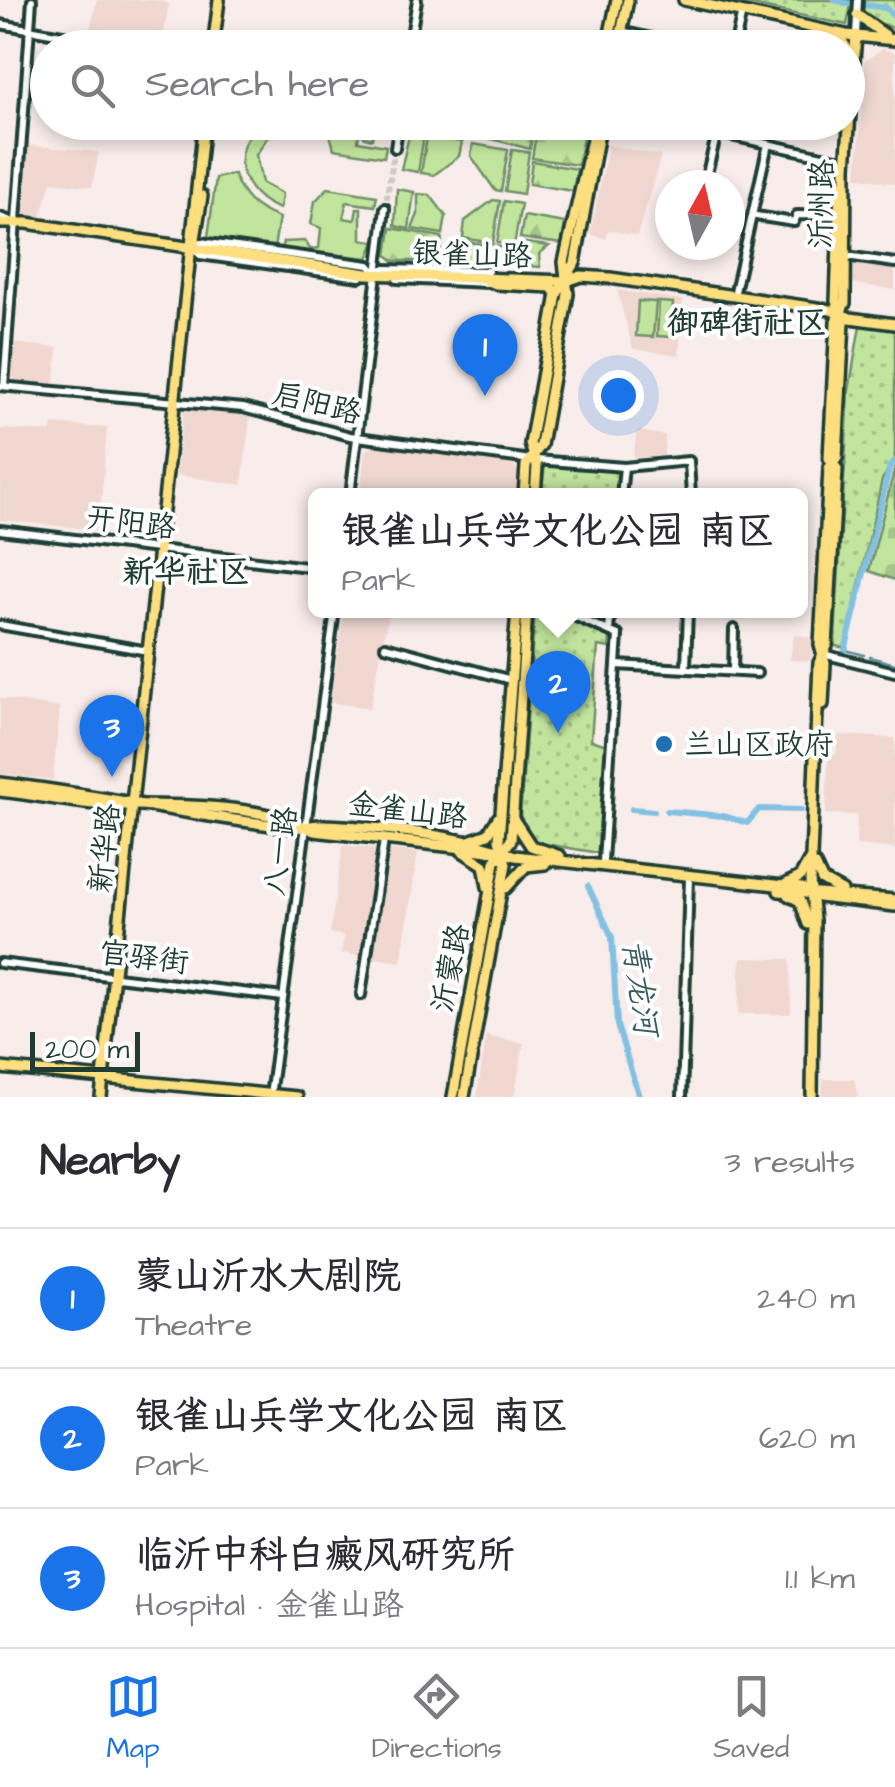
<!DOCTYPE html>
<html lang="en">
<head>
<meta charset="utf-8">
<style>
  body { margin:0; font-family:"Architects Daughter","LXGW WenKai TC",sans-serif; background:#f7f7f7; color:#2b2b33 }
  .compass { position:absolute; left:655px; top:170px; width:90px; height:90px; border-radius:50%; background:#fff; box-shadow:0 5px 15px #0003; rotate:8deg }
  .scale { position:absolute; left:30px; bottom:25px; width:110px; box-sizing:border-box; padding-left:10px; border:5px solid #1f3d34; border-top:0; font-size:28px; line-height:35px; white-space:nowrap; color:#1f3d34; -webkit-text-stroke:8px #fff; paint-order:stroke }
  .you { position:absolute; left:618px; top:395px; width:35px; height:35px; margin:-25px; border:8px solid #fff; border-radius:50%; background:#1a73e8; box-shadow:0 0 0 15px #1a73e833 }
  .badge { display:grid; place-items:center; width:65px; height:65px; border-radius:50%; background:#1a73e8; color:#fff; font-size:32px; font-weight:700 }
  .pin { position:absolute; translate:-50% -82px; filter:drop-shadow(0 2px 5px #0008) }
  .pin::after { content:''; position:absolute; top:52px; width:35px; height:30px; background:inherit; clip-path:polygon(0 0,100% 0,50% 100%) }
  .popup { position:absolute; left:308px; top:488px; width:500px; height:130px; box-sizing:border-box; display:grid; place-content:center; border-radius:15px; background:#fff; filter:drop-shadow(0 2px 8px #0005); font-size:32px; white-space:nowrap; color:#7c7c81 }
  .popup b { font-size:38px; color:#2b2b33 }
  .popup::after { content:''; position:absolute; left:50%; top:100%; margin-left:-20px; border:20px solid transparent; border-top-color:#fff }
  .list { margin:0; padding:0; list-style:none }
  h2 { display:flex; justify-content:space-between; align-items:center; height:130px; margin:0; padding:0 40px; font-size:42px }
  h2 small { font-size:32px; font-weight:400; color:#7c7c81 }
  .list li { display:grid; grid-template-columns:65px 1fr auto; gap:30px; align-items:center; box-sizing:border-box; height:140px; padding:0 40px; border-top:2px solid #e1e1e2 }
  .list b { display:block; font-size:38px; white-space:nowrap }
  .list p { margin:0; font-size:32px; white-space:nowrap; color:#7c7c81 }
  .list em { font-size:32px; font-style:normal; color:#7c7c81 }
  .icon { flex:none; width:55px; height:55px; fill:none; stroke:currentColor; stroke-width:2; stroke-linecap:round; stroke-linejoin:round }
  .map { position:relative; flex:none; width:895px; height:1097px; overflow:hidden }
  .search { position:absolute; background:#fff; box-shadow:0 5px 15px #0003; left:30px; right:30px; top:30px; height:110px; display:flex; align-items:center; gap:25px; box-sizing:border-box; padding:0 35px; border-radius:55px; color:#7c7c81; font-size:38px }
  .sheet { height:550px; background:#fff }
  nav { display:flex; justify-content:space-around; align-items:center; box-sizing:border-box; height:140px; border-top:2px solid #e1e1e2; background:#fff; font-size:28px; color:#7c7c81 }
  nav a { display:grid; justify-items:center; gap:5px }
  nav .on { color:#1a73e8 }
  .map>svg:first-child { display:block }
  .built { fill:#f0d8d1 }
  .grass { fill:#c2e59e; stroke:#709169; stroke-width:2.5 }
  .forest { fill:url(#forest-firs); stroke:#709169; stroke-width:2.5 }
  .cemetery { fill:url(#cemetery-stones); stroke:#709169; stroke-width:2.5 }
  .park { fill:url(#park-dots); stroke:#709169; stroke-width:2.5 }
  .lines { fill:none; stroke-linecap:round; stroke-linejoin:round }
  .stream { stroke:#5b8c9d; stroke-width:2.5 }
  .river { stroke:#83c1e3; stroke-width:6 }
  .minor-tunnel { stroke:#cdcac6; stroke-width:6; stroke-dasharray:6 3; stroke-linecap:butt }
  .minor-casing { stroke:#1f3d34; stroke-width:14 }
  .major-casing { stroke:#1f3d34; stroke-width:16 }
  .minor { stroke:#fff; stroke-width:6 }
  .major { stroke:#fddf80; stroke-width:9 }
  .poi-dot { fill:#1f6fb2; stroke:#fff; stroke-width:4 }
  .labels { text-anchor:middle; stroke-width:8; stroke-linejoin:round; paint-order:stroke }
  .street-label { font-size:30px; fill:#1f3d34; stroke:#fff }
  .poi-label { font-size:30px; fill:#1f3d34; stroke:#fff; text-anchor:start }
  .neighbourhood-label { font-size:32px; font-weight:bold; fill:#1f3d34; stroke:#fff }
  .water-label { font-size:32px; font-style:italic; fill:#385e60; stroke:#fff }
</style>
</head>
<body>
<div class="map">
<svg width="895" height="1097" viewBox="0 0 895 1097">
  <defs>
    <pattern id="forest-firs" width="22" height="20" patternUnits="userSpaceOnUse" patternTransform="scale(2.5)"><rect width="22" height="20" fill="#c2e59e"/><path d="M5 1l3.5 6h-7zM16 11l3.5 6h-7z" fill="#a6c589"/></pattern>
    <pattern id="cemetery-stones" width="16" height="16" patternUnits="userSpaceOnUse" patternTransform="scale(2.5)"><rect width="16" height="16" fill="#c2e59e"/><path d="M2 7V4a2 2 0 0 1 4 0v3zM10 15v-3a2 2 0 0 1 4 0v3z" fill="#a6c589"/></pattern>
    <pattern id="park-dots" width="8" height="8" patternUnits="userSpaceOnUse" patternTransform="scale(2.5)"><rect width="8" height="8" fill="#c2e59e"/><path d="M2 2h.1M6 6h.1" fill="none" stroke="#a6c589" stroke-width="1.8" stroke-linecap="round"/></pattern>
  </defs>
  <rect width="100%" height="100%" fill="#f8edea"/>
  <filter id="ink" filterUnits="userSpaceOnUse"><feTurbulence type="fractalNoise" baseFrequency=".01" numOctaves="2"/><feDisplacementMap in="SourceGraphic" scale="20" xChannelSelector="R" yChannelSelector="G"/><feConvolveMatrix kernelMatrix="1 2 1 2 8 2 1 2 1" color-interpolation-filters="sRGB"/></filter>
  <g filter="url(#ink)">
    <g class="built">
      <polygon points="97,0 156,0 169,4 162,44 89,32"/>
      <polygon points="883,49 895,53 895,184 857,177 864,61"/>
      <polygon points="25,145 99,152 92,187 52,182 40,220 29,219 21,210"/>
      <polygon points="608,145 661,156 637,236 608,230 606,239 590,234"/>
      <polygon points="851,263 895,270 895,290 851,283"/>
      <polygon points="617,290 683,300 679,355 633,349"/>
      <polygon points="13,343 58,348 54,385 16,382 10,374"/>
      <polygon points="184,408 250,416 242,485 176,475"/>
      <polygon points="53,424 107,428 99,530 0,520 0,429 52,432"/>
      <polygon points="637,431 665,435 664,456 633,458"/>
      <polygon points="374,446 513,464 518,473 516,495 360,495 365,451"/>
      <polygon points="344,611 389,611 370,708 330,703"/>
      <polygon points="794,634 812,638 811,661 790,660"/>
      <polygon points="0,698 60,708 53,780 0,774"/>
      <polygon points="838,735 895,738 895,849 856,845 857,815 826,814 828,756 836,755"/>
      <polygon points="343,845 379,849 375,880 382,882 387,849 418,853 401,962 341,953 344,936 330,933"/>
      <polygon points="741,958 790,959 791,1014 738,1014"/>
      <polygon points="486,1036 524,1043 514,1097 477,1097"/>
      <polygon points="823,1079 854,1079 858,1097 822,1097"/>
    </g>
    <g class="grass">
      <path d="M263 123H294L293 131 268 136 256 155 262 183 282 194 280 209C241 196 224 148 263 123Z"/>
      <polygon points="327,123 384,123 383,129 374,128 372,139 364,137 360,130 358,141 386,146 384,157 334,149"/>
      <polygon points="410,132 424,135 418,172 401,169"/>
      <polygon points="427,137 462,142 459,156 434,175 421,173"/>
      <polygon points="473,144 508,150 501,191 495,190 471,156"/>
      <polygon points="512,150 529,152 523,194 505,191"/>
      <path d="M234 174C242 198 255 209 279 218L274 248 208 237 216 178Z"/>
      <polygon points="328,188 377,196 375,206 346,202 344,218 355,220 357,208 361,208 361,239 375,242 368,258 281,249 283,242 305,241 310,249 319,248 321,228 311,224 315,201"/>
      <polygon points="397,189 414,192 409,229 395,226"/>
      <polygon points="418,194 430,195 446,216 443,234 412,229 418,214"/>
      <polygon points="493,200 500,201 493,243 463,238 465,221"/>
      <polygon points="504,201 521,204 514,246 497,243"/>
      <polygon points="638,301 656,302 653,337 636,336"/>
      <polygon points="659,302 673,303 671,337 657,336"/>
    </g>
    <g class="forest">
      <polygon points="408,123 408,122 460,123 458,138 410,130"/>
      <polygon points="479,123 534,123 530,149 477,135"/>
      <polygon points="538,123 578,123 584,131 578,165 532,158"/>
      <polygon points="532,161 577,169 573,191 529,184"/>
      <polygon points="524,216 565,223 562,244 520,238"/>
      <polygon points="391,228 442,237 439,261 394,261 387,255"/>
      <polygon points="462,241 514,249 511,265 458,263"/>
      <polygon points="519,242 549,246 539,254 540,267 515,265"/>
    </g>
    <polygon class="cemetery" points="895,467 895,580 869,571"/>
    <g class="park">
      <polygon points="729,0 852,0 847,25"/>
      <polygon points="862,0 895,0 895,29 862,17"/>
      <polygon points="860,325 895,330 895,459 882,480 845,648 836,646 835,638 849,391"/>
      <polygon points="545,465 615,470 619,472 617,495 541,495"/>
      <polygon points="535,611 546,611 610,636 609,648 598,646 591,740 607,745 599,853 533,842 520,818"/>
    </g>
    <g class="lines">
      <g class="stream">
        <polyline points="846,650 864,655"/>
        <polyline points="870,657 895,664"/>
      </g>
      <g class="river">
        <polyline points="835,0 849,4"/>
        <polyline points="865,5 886,8 895,18"/>
        <polyline points="845,651 890,466 895,462"/>
        <polyline points="632,809 654,811"/>
        <polyline points="667,811 724,816 747,823 759,809 801,810"/>
        <polyline points="588,886 612,937 617,1025 639,1097"/>
      </g>
      <polyline class="minor-tunnel" points="385,208 395,148"/>
      <defs>
        <g id="minor">
          <polyline points="0,24 136,48"/>
          <polyline points="621,31 695,48"/>
          <polyline points="856,35 858,0"/>
          <polyline points="409,48 417,0"/>
          <polyline points="734,48 742,12"/>
          <polyline points="719,122 717,133 841,160"/>
          <polyline points="395,148 399,122"/>
          <polyline points="704,185 717,133"/>
          <polyline points="756,216 794,222 797,215 839,216"/>
          <polyline points="0,217 14,222"/>
          <polyline points="730,228 739,230"/>
          <polyline points="195,245 200,242 369,265 376,273"/>
          <polyline points="192,247 200,255 360,277"/>
          <polyline points="846,256 895,263"/>
          <polyline points="375,273 383,269 488,271"/>
          <polyline points="397,279 489,283"/>
          <polyline points="734,296 768,144"/>
          <polyline points="0,386 243,408 350,436 524,459 624,467 689,461 691,496"/>
          <polyline points="4,386 32,0"/>
          <polyline points="350,496 385,208"/>
          <polyline points="621,496 624,467"/>
          <polyline points="0,530 316,568"/>
          <polyline points="560,610 618,635 603,861"/>
          <polyline points="0,625 148,651"/>
          <polyline points="609,630 611,610"/>
          <polyline points="385,646 511,680"/>
          <polyline points="823,654 895,672"/>
          <polyline points="617,665 757,673"/>
          <polyline points="686,667 688,610"/>
          <polyline points="733,671 734,629"/>
          <polyline points="0,963 283,997"/>
          <polyline points="361,995 384,840"/>
          <polyline points="270,1096 335,610"/>
          <polyline points="682,1097 689,878"/>
        </g>
        <g id="major">
          <polyline points="684,0 846,35 895,40"/>
          <polyline points="857,15 885,35"/>
          <path d="M831 37C848 41 848 50 850 66"/>
          <polyline points="213,48 219,0"/>
          <polyline points="607,48 617,0"/>
          <polyline points="618,48 628,0"/>
          <polyline points="848,84 850,62"/>
          <polyline points="0,223 27,223 367,274 567,281 581,276 610,278 831,310 850,318 895,324"/>
          <polyline points="194,245 202,196"/>
          <polyline points="486,280 496,284 551,287 557,294"/>
          <polyline points="524,496 526,465 541,445 568,294 564,262 596,122"/>
          <polyline points="535,496 537,466 530,444 546,356 557,294 575,263 601,122"/>
          <polyline points="823,704 825,664 820,645 829,468 837,458 844,322 836,301 840,185"/>
          <path d="M0 783C97 794 190 816 288 827 301 829 313 824 326 825 387 828 457 834 515 856L802 888 819 897 895 906"/>
          <path d="M0 791C40 795 83 806 123 805 179 805 264 804 314 831L498 852"/>
          <polyline points="514,820 531,846 560,856"/>
          <polyline points="469,841 488,834 498,818"/>
          <polyline points="462,851 484,865 488,887"/>
          <polyline points="815,865 822,880 842,891"/>
          <polyline points="786,884 800,877 809,861"/>
          <polyline points="506,888 526,866 545,864"/>
          <polyline points="779,891 895,900"/>
          <polyline points="788,895 800,901 808,924"/>
          <polyline points="0,1068 297,1097"/>
          <polyline points="101,1097 204,122"/>
          <polyline points="453,1097 495,862 511,840 527,610"/>
          <polyline points="464,1097 506,864 499,839 517,610"/>
          <polyline points="812,1097 814,920 810,881 819,663 827,646 837,469 829,458 836,321 845,303 846,167 856,35"/>
        </g>
      </defs>
      <use href="#minor" class="minor-casing"/>
      <use href="#major" class="major-casing"/>
      <use href="#minor" class="minor"/>
      <use href="#major" class="major"/>
    </g>
  </g>
  <circle class="poi-dot" cx="664" cy="744" r="10"/>
  <g class="labels">
    <g class="street-label">
      <text transform="translate(821 204) rotate(-89)" y="10">沂州路</text>
      <text transform="translate(472 254) rotate(2)" y="10">银雀山路</text>
      <text transform="translate(317 403) rotate(14)" y="10">启阳路</text>
      <text transform="translate(131 522) rotate(7)" y="10">开阳路</text>
      <text transform="translate(408 810) rotate(7)" y="10">金雀山路</text>
      <text transform="translate(104 848) rotate(-84)" y="10">新华路</text>
      <text transform="translate(280 851) rotate(-82)" y="10">八一路</text>
      <text transform="translate(144 957) rotate(7)" y="10">官驿街</text>
      <text transform="translate(450 968) rotate(-79)" y="10">沂蒙路</text>
    </g>
    <g class="poi-label">
      <text x="684" y="754">兰山区政府</text>
    </g>
    <g class="neighbourhood-label">
      <text x="747" y="333">御碑街社区</text>
      <text x="186" y="582">新华社区</text>
    </g>
    <g class="water-label">
      <text transform="translate(641 987) rotate(82)" y="11">青龙河</text>
    </g>
  </g>
</svg>
<svg class="compass" viewBox="-18 -18 36 36"><path d="M0-13l5 13h-10z" fill="#e53935"/><path d="M0 13l5-13h-10z" fill="#7c7c81"/></svg>
<div class="scale">200 m</div>
<div class="you"></div>
<div class="pin badge" style="left:485px;top:396px">1</div>
<div class="pin badge" style="left:558px;top:733px">2</div>
<div class="popup"><b>银雀山兵学文化公园 南区</b>Park</div>
<div class="pin badge" style="left:112px;top:777px">3</div>
<div class="search"><svg class="icon" aria-label="search" viewBox="0 0 24 24"><circle cx="10" cy="10" r="6"/><path d="M15 15l6 6"/></svg>Search here</div>
</div>
<section class="sheet">
<h2>Nearby<small>3 results</small></h2>
<ul class="list">
<li><span class="badge">1</span><div><b>蒙山沂水大剧院</b><p>Theatre</p></div><em>240 m</em></li>
<li><span class="badge">2</span><div><b>银雀山兵学文化公园 南区</b><p>Park</p></div><em>620 m</em></li>
<li><span class="badge">3</span><div><b>临沂中科白癜风研究所</b><p>Hospital · 金雀山路</p></div><em>1.1 km</em></li>
</ul>
</section>
<nav>
<a class="on"><svg class="icon" aria-label="map" viewBox="0 0 24 24"><path d="M3 6l6-2 6 2 6-2v14l-6 2-6-2-6 2zM9 4v14M15 6v14"/></svg>Map</a>
<a><svg class="icon" aria-label="directions" viewBox="0 0 24 24"><path d="M12 3l9 9-9 9-9-9zM9 14v-3h6M13 9l2 2-2 2"/></svg>Directions</a>
<a><svg class="icon" aria-label="saved" viewBox="0 0 24 24"><path d="M7 4h10v16l-5-4-5 4z"/></svg>Saved</a>
</nav>
</body>
</html>
